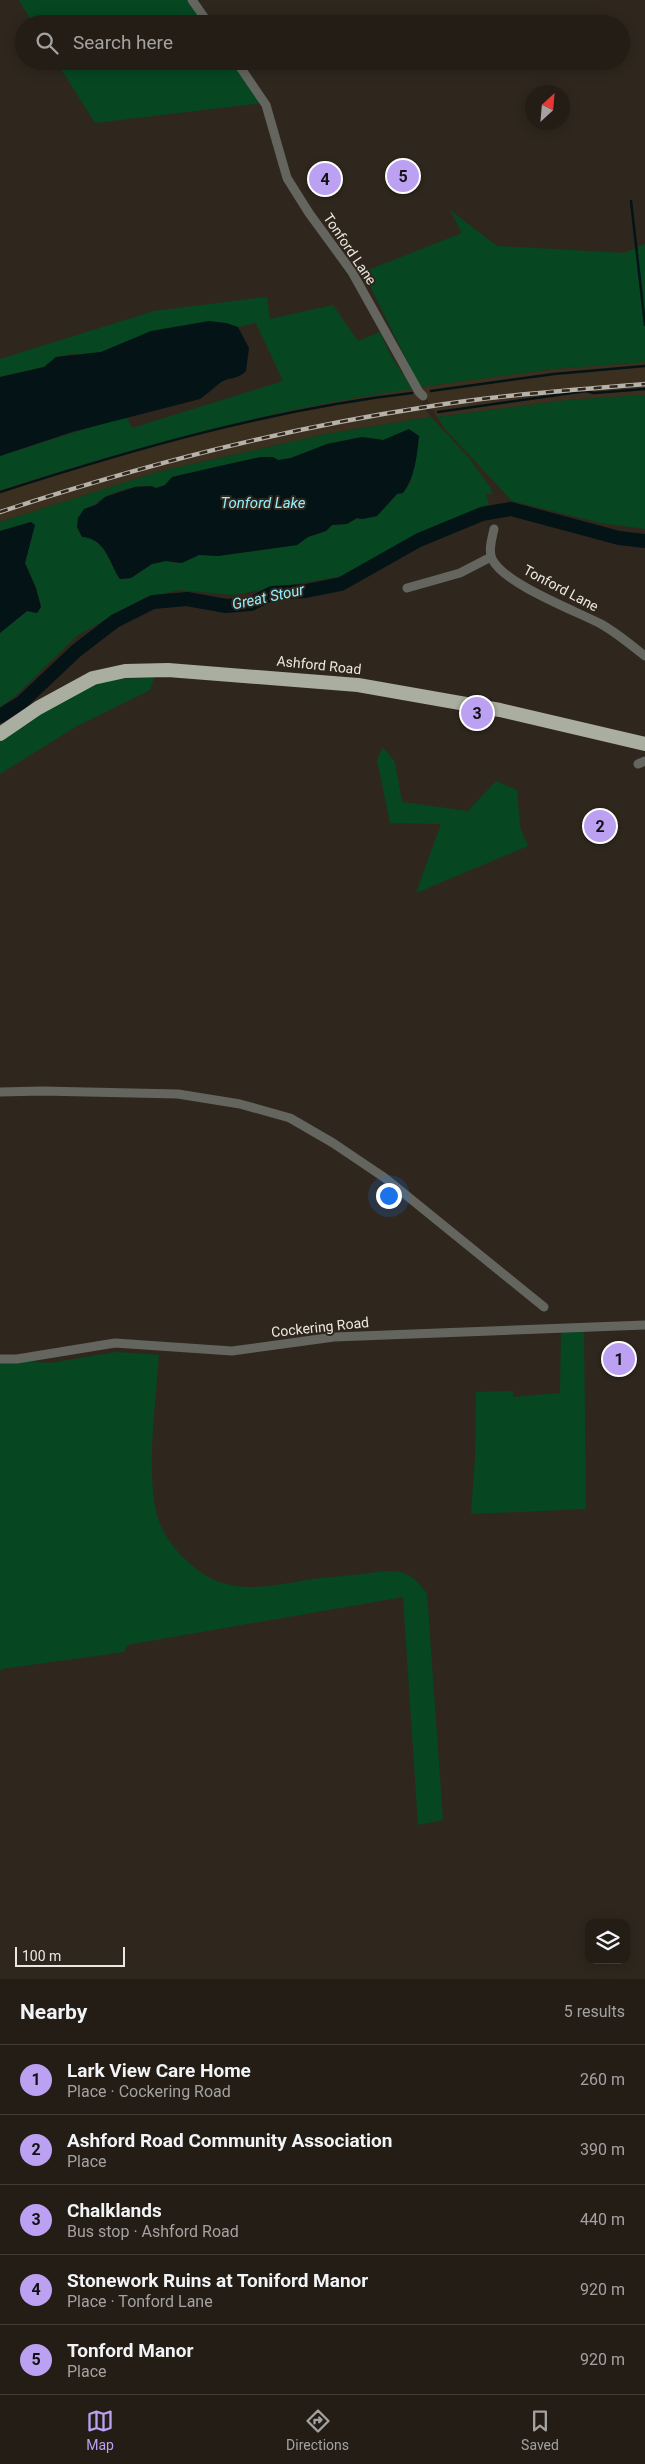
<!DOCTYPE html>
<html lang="en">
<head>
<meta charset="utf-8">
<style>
  body { margin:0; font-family:Roboto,sans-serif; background:#2f2a23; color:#f1f3f6 }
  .controls { position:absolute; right:15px; bottom:15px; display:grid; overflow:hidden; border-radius:10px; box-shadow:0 2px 12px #0003 }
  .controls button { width:45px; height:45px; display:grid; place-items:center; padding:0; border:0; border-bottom:1px solid #403b35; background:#231d16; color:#f1f3f6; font:25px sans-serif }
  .compass { position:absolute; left:525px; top:85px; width:45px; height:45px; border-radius:50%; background:#231d16; box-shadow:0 2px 12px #0003; rotate:26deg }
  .scale { position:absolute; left:15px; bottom:12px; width:110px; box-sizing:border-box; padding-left:5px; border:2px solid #ece7e0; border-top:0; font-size:14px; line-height:18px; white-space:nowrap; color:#ece7e0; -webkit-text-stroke:4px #2f271d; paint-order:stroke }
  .you { position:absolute; left:388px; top:1195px; width:18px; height:18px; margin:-12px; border:4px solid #fff; border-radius:50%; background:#1a73e8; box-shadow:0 0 0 8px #1a73e833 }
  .badge { display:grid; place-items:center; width:32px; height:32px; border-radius:50%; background:#bca0f2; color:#111; font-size:16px; font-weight:700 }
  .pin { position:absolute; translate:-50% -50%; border:2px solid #fff; box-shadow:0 1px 5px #0006 }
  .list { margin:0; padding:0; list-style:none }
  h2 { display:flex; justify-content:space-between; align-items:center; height:65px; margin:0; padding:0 20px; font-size:21px }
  h2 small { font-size:16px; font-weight:400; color:#a3a2a1 }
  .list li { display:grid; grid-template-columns:32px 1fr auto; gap:15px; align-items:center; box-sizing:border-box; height:70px; padding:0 20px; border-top:1px solid #403b35 }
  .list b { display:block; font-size:19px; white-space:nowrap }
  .list p { margin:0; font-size:16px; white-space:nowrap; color:#a3a2a1 }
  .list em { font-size:16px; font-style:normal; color:#a3a2a1 }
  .icon { flex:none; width:28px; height:28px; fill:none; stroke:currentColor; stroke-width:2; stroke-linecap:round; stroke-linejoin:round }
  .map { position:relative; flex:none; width:645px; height:1979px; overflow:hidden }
  .search { position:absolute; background:#231d16; box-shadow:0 2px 12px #0003; left:15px; right:15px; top:15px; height:55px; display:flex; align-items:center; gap:12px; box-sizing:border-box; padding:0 18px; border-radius:28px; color:#a3a2a1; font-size:19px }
  .sheet { height:415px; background:#231d16 }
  nav { display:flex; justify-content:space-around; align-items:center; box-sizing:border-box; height:70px; border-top:1px solid #403b35; background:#231d16; font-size:14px; color:#a3a2a1 }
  nav a { display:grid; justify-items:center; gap:2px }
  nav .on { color:#bca0f2 }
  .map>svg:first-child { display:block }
  .built { fill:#3b2f1f }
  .green { fill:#064722; fill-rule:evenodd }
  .water { fill:#031316 }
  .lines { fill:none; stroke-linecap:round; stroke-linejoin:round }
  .stream { stroke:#031316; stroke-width:2.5 }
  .river { stroke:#031316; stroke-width:14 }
  .minor { stroke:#64655f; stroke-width:9 }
  .trunk { stroke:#aaaea0; stroke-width:14 }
  .rail-casing { stroke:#b6b1a9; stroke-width:4.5 }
  .rail { stroke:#2f271d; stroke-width:2.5; stroke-dasharray:8; stroke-linecap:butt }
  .labels { text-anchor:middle; stroke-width:4; stroke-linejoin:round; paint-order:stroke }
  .street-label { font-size:14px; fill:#ece7e0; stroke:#2f271d }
  .water-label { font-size:15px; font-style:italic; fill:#91eefc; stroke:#2f271d }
</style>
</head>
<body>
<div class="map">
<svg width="645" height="1979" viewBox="0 0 645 1979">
  <rect width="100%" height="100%" fill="#2f271d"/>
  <g class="built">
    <polygon points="645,362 645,395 568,400 437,417 420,387 553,369"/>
    <polygon points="405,374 424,408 431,417 326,434 161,471 0,522 0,489 118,454 294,408 378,394 378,380"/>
  </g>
  <g class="green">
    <polygon points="19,0 187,0 205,24 33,24"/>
    <polygon points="56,61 233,61 263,103 95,123"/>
    <polygon points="450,210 497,246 624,253 645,244 645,362 553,369 420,387 363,272 462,233"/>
    <path d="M267 297 270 319 333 305 358 341 380 332 390 354 412 389C272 408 135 448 0 490V456L126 416 132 428 283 381 256 323 238 327 226 323 88 355 71 354 56 357 44 367 0 377V359L154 311Z"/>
    <polygon points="645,395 645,529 601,523 512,501 445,429 437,417 568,400"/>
    <path d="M431 417 469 458 490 487 493 494H486L489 504 439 525 422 536 342 576 233 595 180 590 146 597 78 635 14 697 0 707V633L27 611 37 613 41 607 36 588 25 563 32 536 31 522 0 531V522L161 471 326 434ZM395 436H419L411 481 403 493 397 494 377 516 362 519 357 518 347 524 332 525 326 531 308 537 297 545 219 556 199 555 176 563 166 561 152 564 131 578 120 579C108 561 109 548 88 537L84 509C93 506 97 502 105 497 117 490 144 482 156 488L165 485 172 477 261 457H273L278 460 291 458 327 444 362 437 383 440Z"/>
    <path d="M154 678 150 690 77 726 0 774V741C33 717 74 684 115 679 128 678 141 678 154 678Z"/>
    <polygon points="383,747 395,762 402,802 468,811 496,781 517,790 520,827 528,846 416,893 441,824 390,823 377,760"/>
    <polygon points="584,1331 586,1509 471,1514 475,1457 476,1392 513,1391 513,1397 560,1393 561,1332"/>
    <path d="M116 1352 159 1355C156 1401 147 1461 155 1506 158 1526 170 1545 184 1558 222 1597 259 1588 307 1580 326 1577 345 1576 364 1574 379 1572 394 1568 408 1575 415 1578 422 1588 427 1593L443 1820 418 1825 403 1597 127 1645 124 1652 2 1669 0 1671V1360L50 1363Z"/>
  </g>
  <g class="water">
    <path d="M209 321 226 323 238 327 249 348 246 371C236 381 229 376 220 383 213 388 208 394 200 399L72 432 0 456V377L44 367 56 357 101 352 151 331Z"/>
    <path d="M409 429 419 436C417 456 415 477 403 493L397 494 377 516 362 519 357 518 347 524 332 525 326 531 308 537 297 545 218 556 199 555 182 563 166 561 152 564 131 578 120 579C109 563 106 538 82 537L77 527 78 518 84 509 96 505 105 497 135 487 151 486 156 488 165 485 172 477 224 465 261 457H273L278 460 291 458 327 444 362 437 383 440Z"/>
    <polygon points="31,522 35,525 25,563 36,588 41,607 37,613 27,611 0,633 0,531"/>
  </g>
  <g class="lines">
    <g class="stream">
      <polyline points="631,201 645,325"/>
      <polyline points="431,391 554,374 645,366"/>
      <polyline points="438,412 586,391 594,393 645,389"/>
      <path d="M0 492C134 449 272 409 412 393"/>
    </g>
    <polyline class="river" points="0,716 21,703 76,651 115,621 153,602 187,599 226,606 251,604 272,593 306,591 341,584 419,540 482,514 511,509 619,538 645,541"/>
    <g class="minor">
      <polyline points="192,0 209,24"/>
      <polyline points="236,61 266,105 287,178 309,213 352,272 419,392 423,396"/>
      <path d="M494 529C492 538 488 551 492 559 504 584 576 611 601 624 617 633 631 645 645 656"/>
      <polyline points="407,588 460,573 491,557"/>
      <polyline points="638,764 645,761"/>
      <polyline points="0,1092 42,1091 178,1094 240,1104 290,1118 333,1143 385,1178 544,1307"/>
      <polyline points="0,1359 17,1359 115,1343 232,1351 334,1337 645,1325"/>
    </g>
    <polyline class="trunk" points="0,734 38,708 93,678 125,671 168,670 358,685 500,710 645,744"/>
    <defs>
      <path id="rail" d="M0 512C139 466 282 429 426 407 499 395 572 390 645 384"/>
    </defs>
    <use href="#rail" class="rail-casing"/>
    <use href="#rail" class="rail"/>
  </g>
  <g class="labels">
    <g class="street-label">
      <text transform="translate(350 249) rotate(56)" y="5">Tonford Lane</text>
      <text transform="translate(561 588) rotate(28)" y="5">Tonford Lane</text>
      <text transform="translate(319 665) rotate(6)" y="5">Ashford Road</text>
      <text transform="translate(320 1327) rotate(-6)" y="5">Cockering Road</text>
    </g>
    <g class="water-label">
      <text x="263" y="508">Tonford Lake</text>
      <text transform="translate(268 597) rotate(-12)" y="5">Great Stour</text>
    </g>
  </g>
</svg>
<div class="controls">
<button><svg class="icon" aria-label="layers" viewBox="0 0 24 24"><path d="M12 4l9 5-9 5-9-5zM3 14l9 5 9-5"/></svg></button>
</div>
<svg class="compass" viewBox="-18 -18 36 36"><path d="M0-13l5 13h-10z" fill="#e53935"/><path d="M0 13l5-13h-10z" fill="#a3a2a1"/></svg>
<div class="scale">100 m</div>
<div class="you"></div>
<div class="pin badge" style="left:619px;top:1359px">1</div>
<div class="pin badge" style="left:600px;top:826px">2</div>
<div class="pin badge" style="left:477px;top:713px">3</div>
<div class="pin badge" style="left:325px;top:179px">4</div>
<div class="pin badge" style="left:403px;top:176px">5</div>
<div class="search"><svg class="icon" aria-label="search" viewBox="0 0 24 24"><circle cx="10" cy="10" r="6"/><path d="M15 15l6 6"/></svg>Search here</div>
</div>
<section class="sheet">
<h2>Nearby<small>5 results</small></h2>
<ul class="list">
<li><span class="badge">1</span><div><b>Lark View Care Home</b><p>Place · Cockering Road</p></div><em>260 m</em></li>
<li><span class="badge">2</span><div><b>Ashford Road Community Association</b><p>Place</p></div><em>390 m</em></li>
<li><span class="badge">3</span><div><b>Chalklands</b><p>Bus stop · Ashford Road</p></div><em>440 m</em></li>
<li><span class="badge">4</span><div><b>Stonework Ruins at Toniford Manor</b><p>Place · Tonford Lane</p></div><em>920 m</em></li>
<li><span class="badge">5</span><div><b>Tonford Manor</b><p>Place</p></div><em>920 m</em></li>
</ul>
</section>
<nav>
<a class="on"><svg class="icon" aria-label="map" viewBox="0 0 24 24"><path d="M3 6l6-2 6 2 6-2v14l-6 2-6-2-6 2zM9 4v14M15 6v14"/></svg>Map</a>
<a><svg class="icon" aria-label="directions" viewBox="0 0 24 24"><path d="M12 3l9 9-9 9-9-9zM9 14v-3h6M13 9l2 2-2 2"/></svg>Directions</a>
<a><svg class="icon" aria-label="saved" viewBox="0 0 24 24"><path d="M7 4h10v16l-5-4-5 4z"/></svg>Saved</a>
</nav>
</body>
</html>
